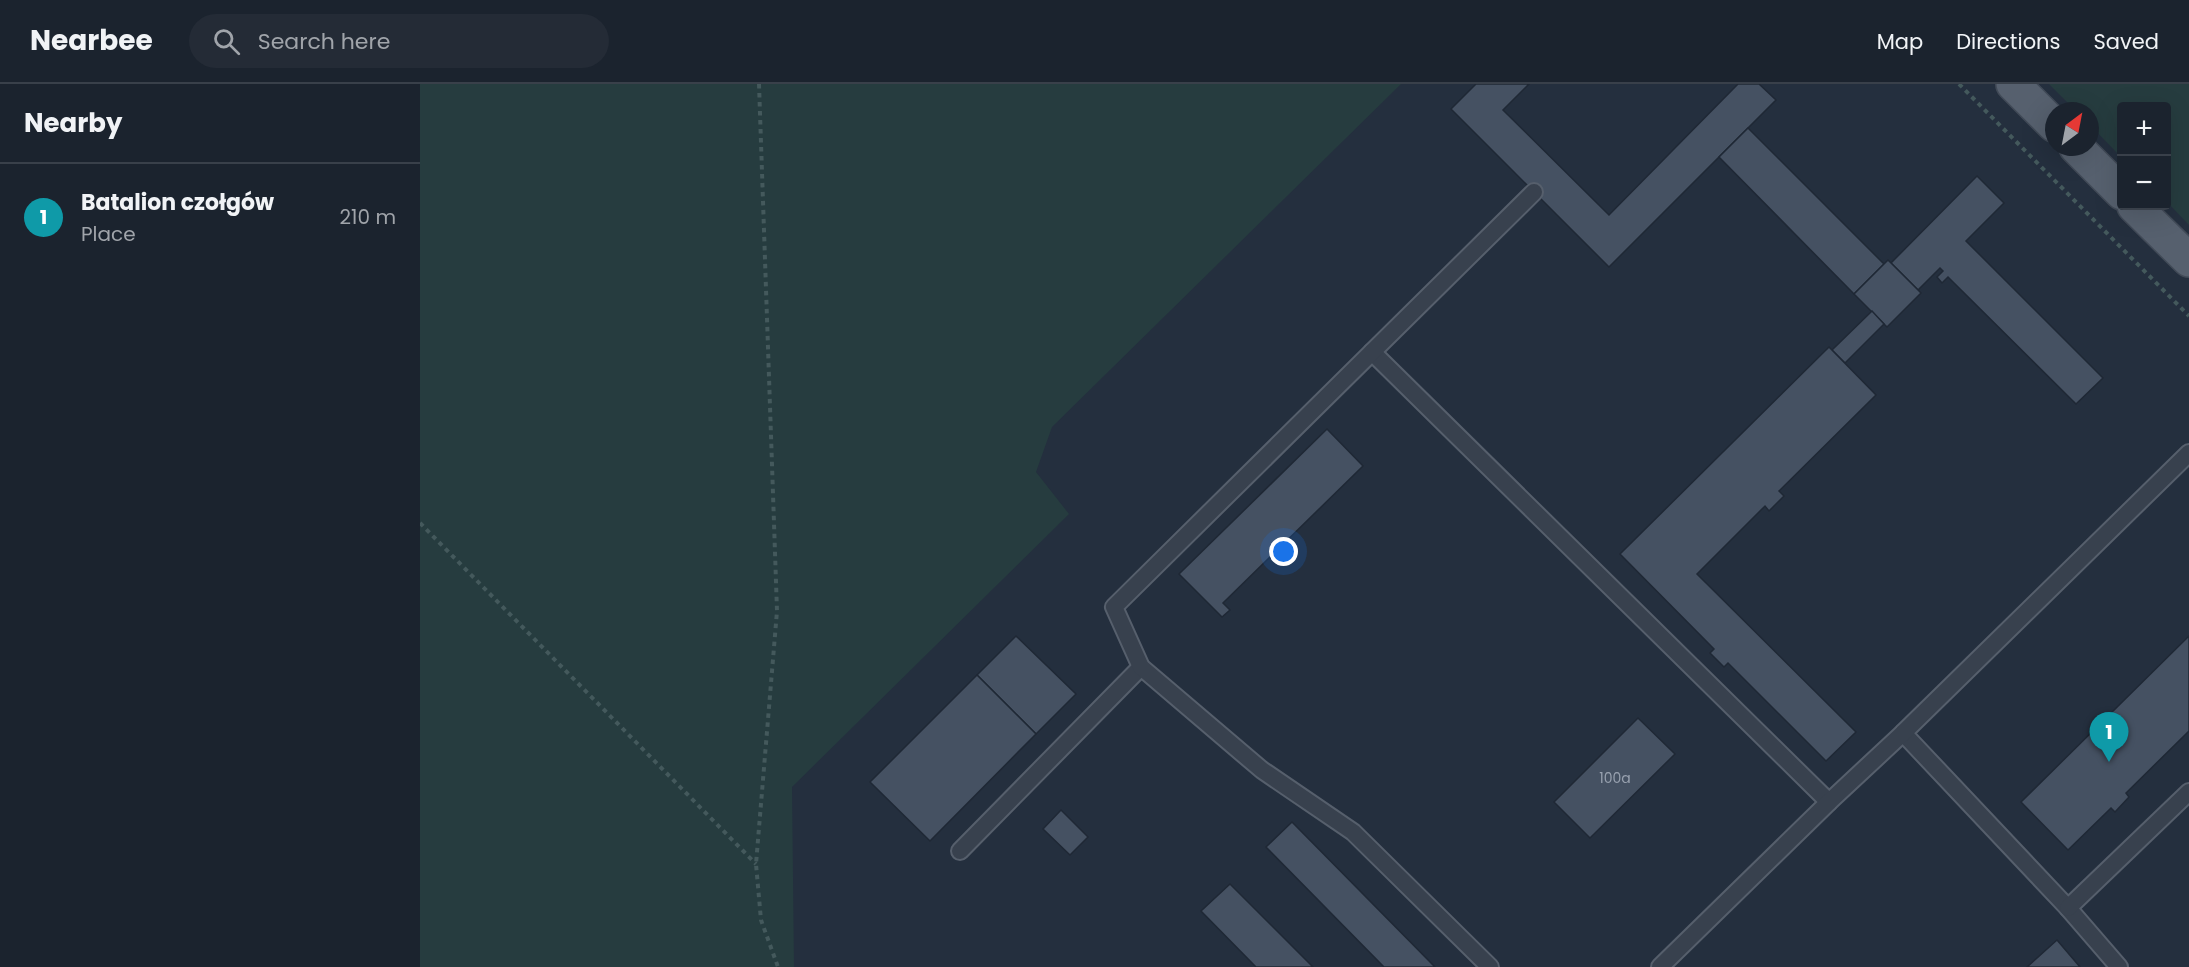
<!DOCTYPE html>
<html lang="en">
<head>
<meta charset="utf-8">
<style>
  body { margin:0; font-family:Poppins,sans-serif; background:#242b36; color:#f1f3f6 }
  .controls { position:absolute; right:18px; top:18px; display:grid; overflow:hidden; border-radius:6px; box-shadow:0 6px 24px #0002 }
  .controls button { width:54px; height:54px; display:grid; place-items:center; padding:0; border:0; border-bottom:2px solid #39404a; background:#1b232e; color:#f1f3f6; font:30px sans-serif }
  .compass { position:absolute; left:1625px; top:18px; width:54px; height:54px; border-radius:50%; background:#1b232e; box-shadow:0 6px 24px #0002; rotate:32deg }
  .you { position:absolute; left:864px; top:468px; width:21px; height:21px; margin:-15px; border:4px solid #fff; border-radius:50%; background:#1a73e8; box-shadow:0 0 0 9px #1a73e833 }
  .badge { display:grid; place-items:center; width:39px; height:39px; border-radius:50%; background:#8ab4f8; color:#fff; font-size:20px; font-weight:700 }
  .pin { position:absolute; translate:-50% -50px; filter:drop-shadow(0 2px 3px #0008) }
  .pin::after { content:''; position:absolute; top:32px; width:21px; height:18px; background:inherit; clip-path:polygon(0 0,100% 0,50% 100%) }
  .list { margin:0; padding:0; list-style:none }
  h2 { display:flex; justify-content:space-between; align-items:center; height:78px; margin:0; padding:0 24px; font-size:26px }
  h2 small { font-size:20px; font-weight:400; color:#a0a4aa }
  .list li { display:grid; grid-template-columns:39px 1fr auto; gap:18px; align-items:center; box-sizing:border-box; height:108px; padding:0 24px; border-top:2px solid #39404a }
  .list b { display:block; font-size:22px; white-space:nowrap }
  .list p { margin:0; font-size:20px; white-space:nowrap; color:#a0a4aa }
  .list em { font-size:20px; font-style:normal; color:#a0a4aa }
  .icon { flex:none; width:33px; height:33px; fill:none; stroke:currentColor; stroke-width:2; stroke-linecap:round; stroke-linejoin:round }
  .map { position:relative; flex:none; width:1769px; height:883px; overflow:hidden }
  header { display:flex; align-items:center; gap:36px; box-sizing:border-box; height:84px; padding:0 30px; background:#1b232e; border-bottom:2px solid #39404a }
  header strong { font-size:28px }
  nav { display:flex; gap:33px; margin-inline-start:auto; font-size:21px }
  .search { width:420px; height:54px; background:#242b36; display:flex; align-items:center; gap:15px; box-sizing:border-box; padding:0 21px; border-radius:33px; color:#a0a4aa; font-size:22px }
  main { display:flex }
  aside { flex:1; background:#1b232e }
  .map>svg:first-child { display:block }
  .green { fill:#263c3f }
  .building { fill:#455162; stroke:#1f2835; stroke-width:1.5 }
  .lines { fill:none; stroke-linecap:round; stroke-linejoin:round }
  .service-casing { stroke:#565f6c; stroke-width:20 }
  .primary-casing { stroke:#414a57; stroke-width:36 }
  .path { stroke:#44595c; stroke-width:4; stroke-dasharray:4.5 4.5; stroke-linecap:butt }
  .service { stroke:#38414e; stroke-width:16 }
  .primary { stroke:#56606e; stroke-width:33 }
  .labels { text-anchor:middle; stroke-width:4.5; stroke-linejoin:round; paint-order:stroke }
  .number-label { font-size:14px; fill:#98a1af }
</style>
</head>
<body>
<header>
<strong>Nearbee</strong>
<div class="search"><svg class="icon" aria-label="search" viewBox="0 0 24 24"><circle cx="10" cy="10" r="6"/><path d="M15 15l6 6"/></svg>Search here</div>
<nav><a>Map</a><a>Directions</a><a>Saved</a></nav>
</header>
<main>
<aside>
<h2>Nearby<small></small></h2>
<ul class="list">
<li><span class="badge" style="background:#0f9aa8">1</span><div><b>Batalion czołgów</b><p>Place</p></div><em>210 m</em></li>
</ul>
</aside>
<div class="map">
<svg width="1769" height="883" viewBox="0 0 1769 883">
  <rect width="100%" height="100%" fill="#242f3e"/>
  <g class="green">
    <polygon points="0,0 981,0 632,343 616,388 649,430 372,703 374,883 0,883"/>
    <polygon points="1629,0 1769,0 1769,141 1747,118 1746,22 1702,22 1701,73 1670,41 1670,27 1656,27"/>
  </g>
  <g class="building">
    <polygon points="1056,0 1109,0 1083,26 1189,131 1318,0 1339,0 1356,16 1189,183 1031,25"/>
    <polygon points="1328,44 1464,180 1434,210 1299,73"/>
    <polygon points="1557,92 1584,119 1546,157 1683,294 1656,320 1528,193 1522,199 1517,193 1523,187 1520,184 1498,206 1471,179"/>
    <polygon points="1468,176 1501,209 1467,243 1434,210"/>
    <polygon points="1452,227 1464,240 1425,279 1412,266"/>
    <polygon points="1409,263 1456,311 1359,407 1364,412 1349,427 1345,422 1277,490 1436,648 1406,677 1308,579 1304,583 1290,569 1294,565 1200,470"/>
    <polygon points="907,345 943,382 803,519 810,526 802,533 759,490"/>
    <polygon points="596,552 656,610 616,650 557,591"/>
    <polygon points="1769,552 1769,647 1706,709 1709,713 1695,728 1691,724 1648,766 1601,718"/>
    <polygon points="557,591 616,650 510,757 450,698"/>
    <polygon points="1218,634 1255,670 1170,754 1134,718"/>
    <polygon points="641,726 668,753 650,771 623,745"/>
    <polygon points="872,738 1015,883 964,883 846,763"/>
    <polygon points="810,800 893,883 836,883 781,827"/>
    <polygon points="1637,856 1660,883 1607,883"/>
  </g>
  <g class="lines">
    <defs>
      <g id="service">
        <polyline points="952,268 1409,718"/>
        <polyline points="1483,649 1648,824 1699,883"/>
        <polyline points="540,767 721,583"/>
        <polyline points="1648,824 1769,708"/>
        <polyline points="1070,883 933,748 842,686 721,583 694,523 1114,108"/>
        <polyline points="1240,883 1409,718 1483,649 1769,369"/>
      </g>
      <g id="primary">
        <polyline points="1593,0 1634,41"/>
        <polyline points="1656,63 1702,109"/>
        <polyline points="1714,122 1769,176"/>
      </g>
    </defs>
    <use href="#service" class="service-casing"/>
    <use href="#primary" class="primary-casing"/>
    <g class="path">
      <polyline points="339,0 357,527 336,780 341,836 358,883"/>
      <polyline points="1539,0 1769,232"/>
      <polyline points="0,439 336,780"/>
    </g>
    <use href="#service" class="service"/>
    <use href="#primary" class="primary"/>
  </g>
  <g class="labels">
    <g class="number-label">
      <text x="1195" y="699">100a</text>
    </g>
  </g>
</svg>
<div class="controls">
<button>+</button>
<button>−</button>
</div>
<svg class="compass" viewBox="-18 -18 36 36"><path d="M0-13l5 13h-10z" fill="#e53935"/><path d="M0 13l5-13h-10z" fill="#a0a4aa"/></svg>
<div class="you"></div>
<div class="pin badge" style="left:1689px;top:678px;background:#0f9aa8">1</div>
</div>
</main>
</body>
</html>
